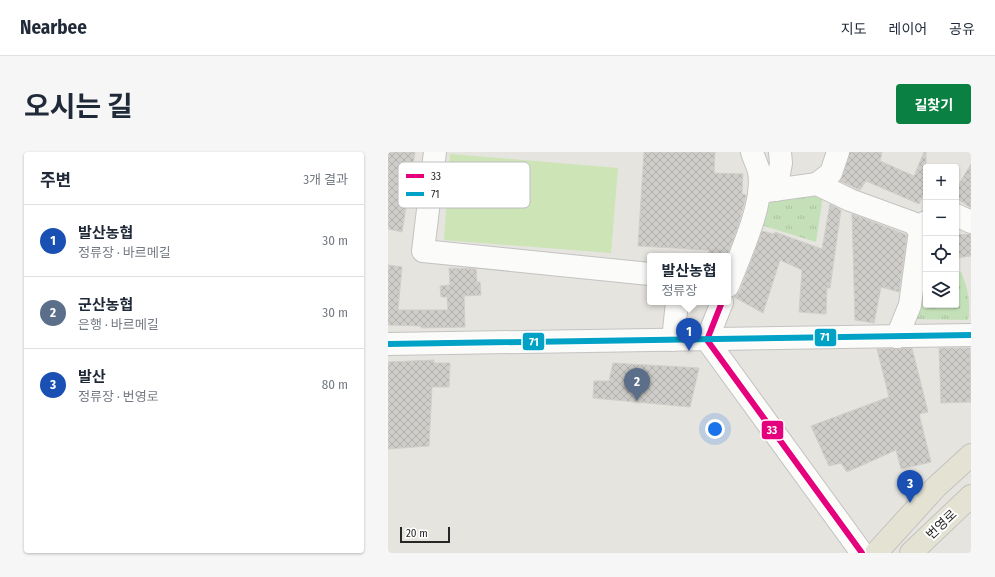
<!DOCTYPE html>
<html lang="ko">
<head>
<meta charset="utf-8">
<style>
  body { margin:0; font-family:"Fira Sans Condensed","Noto Sans KR",sans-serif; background:#f6f6f7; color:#1f2937 }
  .controls { position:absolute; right:12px; top:12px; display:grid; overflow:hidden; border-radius:4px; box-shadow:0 1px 3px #0004 }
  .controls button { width:36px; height:36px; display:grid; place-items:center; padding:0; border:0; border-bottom:1px solid #e0e1e3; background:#fff; color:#1f2937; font:20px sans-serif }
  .scale { position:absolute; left:12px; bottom:10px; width:50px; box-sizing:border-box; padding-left:4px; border:2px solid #272727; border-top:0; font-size:11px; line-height:14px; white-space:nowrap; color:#272727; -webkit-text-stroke:3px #fff; paint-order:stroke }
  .you { position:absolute; left:327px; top:277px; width:14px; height:14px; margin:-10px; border:3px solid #fff; border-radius:50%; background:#1a73e8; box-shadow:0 0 0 6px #1a73e833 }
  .badge { display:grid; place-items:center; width:26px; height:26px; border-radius:50%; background:#0b8043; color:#fff; font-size:13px; font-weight:700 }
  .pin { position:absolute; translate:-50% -33px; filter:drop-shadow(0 1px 2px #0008) }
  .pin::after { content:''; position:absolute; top:21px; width:14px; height:12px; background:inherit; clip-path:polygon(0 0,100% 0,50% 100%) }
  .popup { position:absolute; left:259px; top:101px; width:84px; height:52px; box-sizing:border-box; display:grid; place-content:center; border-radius:4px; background:#fff; filter:drop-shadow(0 1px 3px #0005); font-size:13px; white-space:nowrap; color:#747a83 }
  .popup b { font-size:15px; color:#1f2937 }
  .popup::after { content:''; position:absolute; left:50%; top:100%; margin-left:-8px; border:8px solid transparent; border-top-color:#fff }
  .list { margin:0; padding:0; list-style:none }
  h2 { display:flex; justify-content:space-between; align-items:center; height:52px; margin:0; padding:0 16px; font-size:17px }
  h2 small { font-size:13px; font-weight:400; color:#747a83 }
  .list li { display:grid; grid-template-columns:26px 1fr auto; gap:12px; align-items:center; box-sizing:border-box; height:72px; padding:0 16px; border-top:1px solid #e0e1e3 }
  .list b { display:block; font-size:15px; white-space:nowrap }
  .list p { margin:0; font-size:13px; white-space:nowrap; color:#747a83 }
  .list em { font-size:13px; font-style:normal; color:#747a83 }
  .icon { flex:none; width:22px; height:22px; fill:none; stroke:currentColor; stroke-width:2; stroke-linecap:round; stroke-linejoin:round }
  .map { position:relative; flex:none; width:583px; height:401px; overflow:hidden; border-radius:4px }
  header { display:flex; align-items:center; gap:24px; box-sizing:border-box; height:56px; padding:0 20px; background:#fff; border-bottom:1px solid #e0e1e3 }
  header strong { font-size:19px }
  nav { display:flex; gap:22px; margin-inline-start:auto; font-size:14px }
  .intro { display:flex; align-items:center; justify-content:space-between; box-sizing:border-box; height:96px; padding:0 24px }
  h1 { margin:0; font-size:28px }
  .button { padding:10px 18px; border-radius:4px; background:#0b8043; color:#fff; font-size:14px; font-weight:700 }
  main { display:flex; gap:24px; padding:0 24px }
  aside { flex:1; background:#fff; border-radius:4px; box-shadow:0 1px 3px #0004 }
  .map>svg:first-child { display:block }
  .grass { fill:url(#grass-tufts) }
  .pitch { fill:#cce4b6 }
  .building { fill:url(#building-cross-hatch); stroke:#d1cfca }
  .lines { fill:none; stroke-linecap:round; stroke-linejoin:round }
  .minor-casing { stroke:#c4c3c3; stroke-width:24 }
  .major-casing { stroke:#c3c2c0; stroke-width:24 }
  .minor { stroke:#fbfbfa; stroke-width:22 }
  .major { stroke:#e4e2d3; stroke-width:22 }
  .bus-1-casing { stroke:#fff; stroke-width:9 }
  .bus-2-casing { stroke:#fff; stroke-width:9 }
  .bus-1 { stroke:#e5007d; stroke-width:6 }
  .bus-2 { stroke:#02a2c6; stroke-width:6 }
  .labels { text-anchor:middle; stroke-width:4; stroke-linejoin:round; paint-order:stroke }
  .street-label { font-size:13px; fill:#272727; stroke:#fff }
  .key { fill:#fff; stroke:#bebebe; stroke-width:1 }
  .key-label { font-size:11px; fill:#272727 }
  .line-badge { stroke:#fff; stroke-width:1.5 }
  .badge-label { font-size:11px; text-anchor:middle; font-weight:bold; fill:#fff }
</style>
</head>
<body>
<header>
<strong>Nearbee</strong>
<nav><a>지도</a><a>레이어</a><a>공유</a></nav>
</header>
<div class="intro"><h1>오시는 길</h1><a class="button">길찾기</a></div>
<main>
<aside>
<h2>주변<small>3개 결과</small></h2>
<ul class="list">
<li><span class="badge" style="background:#1a4fb4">1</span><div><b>발산농협</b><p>정류장 · 바르메길</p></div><em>30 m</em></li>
<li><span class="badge" style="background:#5c6f8a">2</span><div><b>군산농협</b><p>은행 · 바르메길</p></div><em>30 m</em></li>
<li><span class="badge" style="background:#1a4fb4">3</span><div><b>발산</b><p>정류장 · 번영로</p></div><em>80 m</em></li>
</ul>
</aside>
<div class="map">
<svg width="583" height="401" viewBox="0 0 583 401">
  <defs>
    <pattern id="grass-tufts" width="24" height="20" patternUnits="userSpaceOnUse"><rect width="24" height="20" fill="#c3e0b8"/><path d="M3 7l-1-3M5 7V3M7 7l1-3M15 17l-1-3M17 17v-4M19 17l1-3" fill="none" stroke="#a8c09e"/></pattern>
    <pattern id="building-cross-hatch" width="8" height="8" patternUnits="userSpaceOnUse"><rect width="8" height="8" fill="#cfcdc9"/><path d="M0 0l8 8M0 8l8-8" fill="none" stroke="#b2b0ad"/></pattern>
  </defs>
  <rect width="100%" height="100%" fill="#e6e4de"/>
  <g class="grass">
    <polygon points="424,41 435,44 428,90 373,73 378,51 388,43"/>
    <path d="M538 85V153H568V121L573 120C580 135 583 153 580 168L524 167Z"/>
  </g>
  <polygon class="pitch" points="62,2 230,16 223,101 56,88"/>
  <g class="building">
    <polygon points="0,0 27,0 14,80 0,77"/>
    <polygon points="256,0 327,0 326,21 355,22 354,42 358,43 358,45 350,74 339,104 320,104 321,98 250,94"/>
    <polygon points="462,0 494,0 492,9 526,24 536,0 538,0 538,37 531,52 478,29 472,38 452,29"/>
    <polygon points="583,12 583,56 568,46 568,37"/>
    <polygon points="442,52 453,58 442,136 439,136 438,162 411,160 414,118 392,108 375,161 346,145 352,139 374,79 386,82 387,80 434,97"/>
    <polygon points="464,62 519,83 511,140 493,135 486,171 467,168"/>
    <polygon points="583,82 583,104 568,106 568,83"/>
    <polygon points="0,113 14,115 10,158 60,158 59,145 53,145 52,134 62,133 61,116 88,117 89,130 92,130 93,143 76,144 77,175 33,176 33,174 0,173"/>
    <polygon points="524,196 540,260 531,262 543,310 513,317 508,298 459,320 453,311 441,314 423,274 501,245 489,197"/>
    <polygon points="551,196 582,196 583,250 553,251"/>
    <polygon points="46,208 46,211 62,211 61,235 44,235 41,294 0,297 0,210"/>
    <polygon points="225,211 311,216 302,255 205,246 206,229 221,229"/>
  </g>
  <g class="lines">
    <defs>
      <g id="minor">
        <polyline points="47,0 35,99 262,122"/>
        <polyline points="429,32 443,21 450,0"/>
        <polyline points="388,38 393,11 392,0"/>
        <polyline points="371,40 429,32 462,48 525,71 532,79"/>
        <polyline points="568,63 583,70"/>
        <path d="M340 134C351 105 377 51 371 20 370 14 366 7 364 0"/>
        <polyline points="334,150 319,188 474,401"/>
        <polyline points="509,185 522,153 532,79 538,70"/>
        <polyline points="285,188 289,150"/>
        <polyline points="0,192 583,183"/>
      </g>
      <g id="major">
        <polyline points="488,401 548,335 583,303"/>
        <polyline points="523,401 583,344"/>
      </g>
    </defs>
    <use href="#minor" class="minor-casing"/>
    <use href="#major" class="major-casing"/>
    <use href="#minor" class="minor"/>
    <use href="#major" class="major"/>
    <defs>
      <polyline id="bus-1" points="334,150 319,188 474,401"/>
      <polyline id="bus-2" points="0,192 583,183"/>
    </defs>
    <use href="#bus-1" class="bus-1-casing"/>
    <use href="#bus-2" class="bus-2-casing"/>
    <use href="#bus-1" class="bus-1"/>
    <use href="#bus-2" class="bus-2"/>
  </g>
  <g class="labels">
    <g class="street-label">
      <text transform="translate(553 372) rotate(-43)" y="5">번영로</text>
    </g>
  </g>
  <rect x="10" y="10" width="132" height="46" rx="6" class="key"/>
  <rect x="18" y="22" width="18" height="4" fill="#e5007d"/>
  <rect x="18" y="40" width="18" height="4" fill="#02a2c6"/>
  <g class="key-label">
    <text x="43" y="28">33</text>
    <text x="43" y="46">71</text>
  </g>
  <g class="line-badge">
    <rect x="426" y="176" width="23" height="19" rx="4" fill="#02a2c6"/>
    <rect x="134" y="180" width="23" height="19" rx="4" fill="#02a2c6"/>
    <rect x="373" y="268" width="23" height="20" rx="4" fill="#e5007d"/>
  </g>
  <g class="badge-label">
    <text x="437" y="189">71</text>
    <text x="146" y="194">71</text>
    <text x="384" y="282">33</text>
  </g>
</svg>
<div class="controls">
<button>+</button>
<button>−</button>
<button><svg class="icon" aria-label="locate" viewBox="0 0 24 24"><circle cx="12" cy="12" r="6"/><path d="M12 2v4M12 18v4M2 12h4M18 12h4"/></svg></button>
<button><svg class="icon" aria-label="layers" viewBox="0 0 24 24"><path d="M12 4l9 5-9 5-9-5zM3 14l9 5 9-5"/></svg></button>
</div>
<div class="scale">20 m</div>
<div class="you"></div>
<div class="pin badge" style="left:301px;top:199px;background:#1a4fb4">1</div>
<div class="popup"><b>발산농협</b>정류장</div>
<div class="pin badge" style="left:249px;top:249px;background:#5c6f8a">2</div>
<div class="pin badge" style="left:522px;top:351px;background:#1a4fb4">3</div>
</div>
</main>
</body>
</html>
